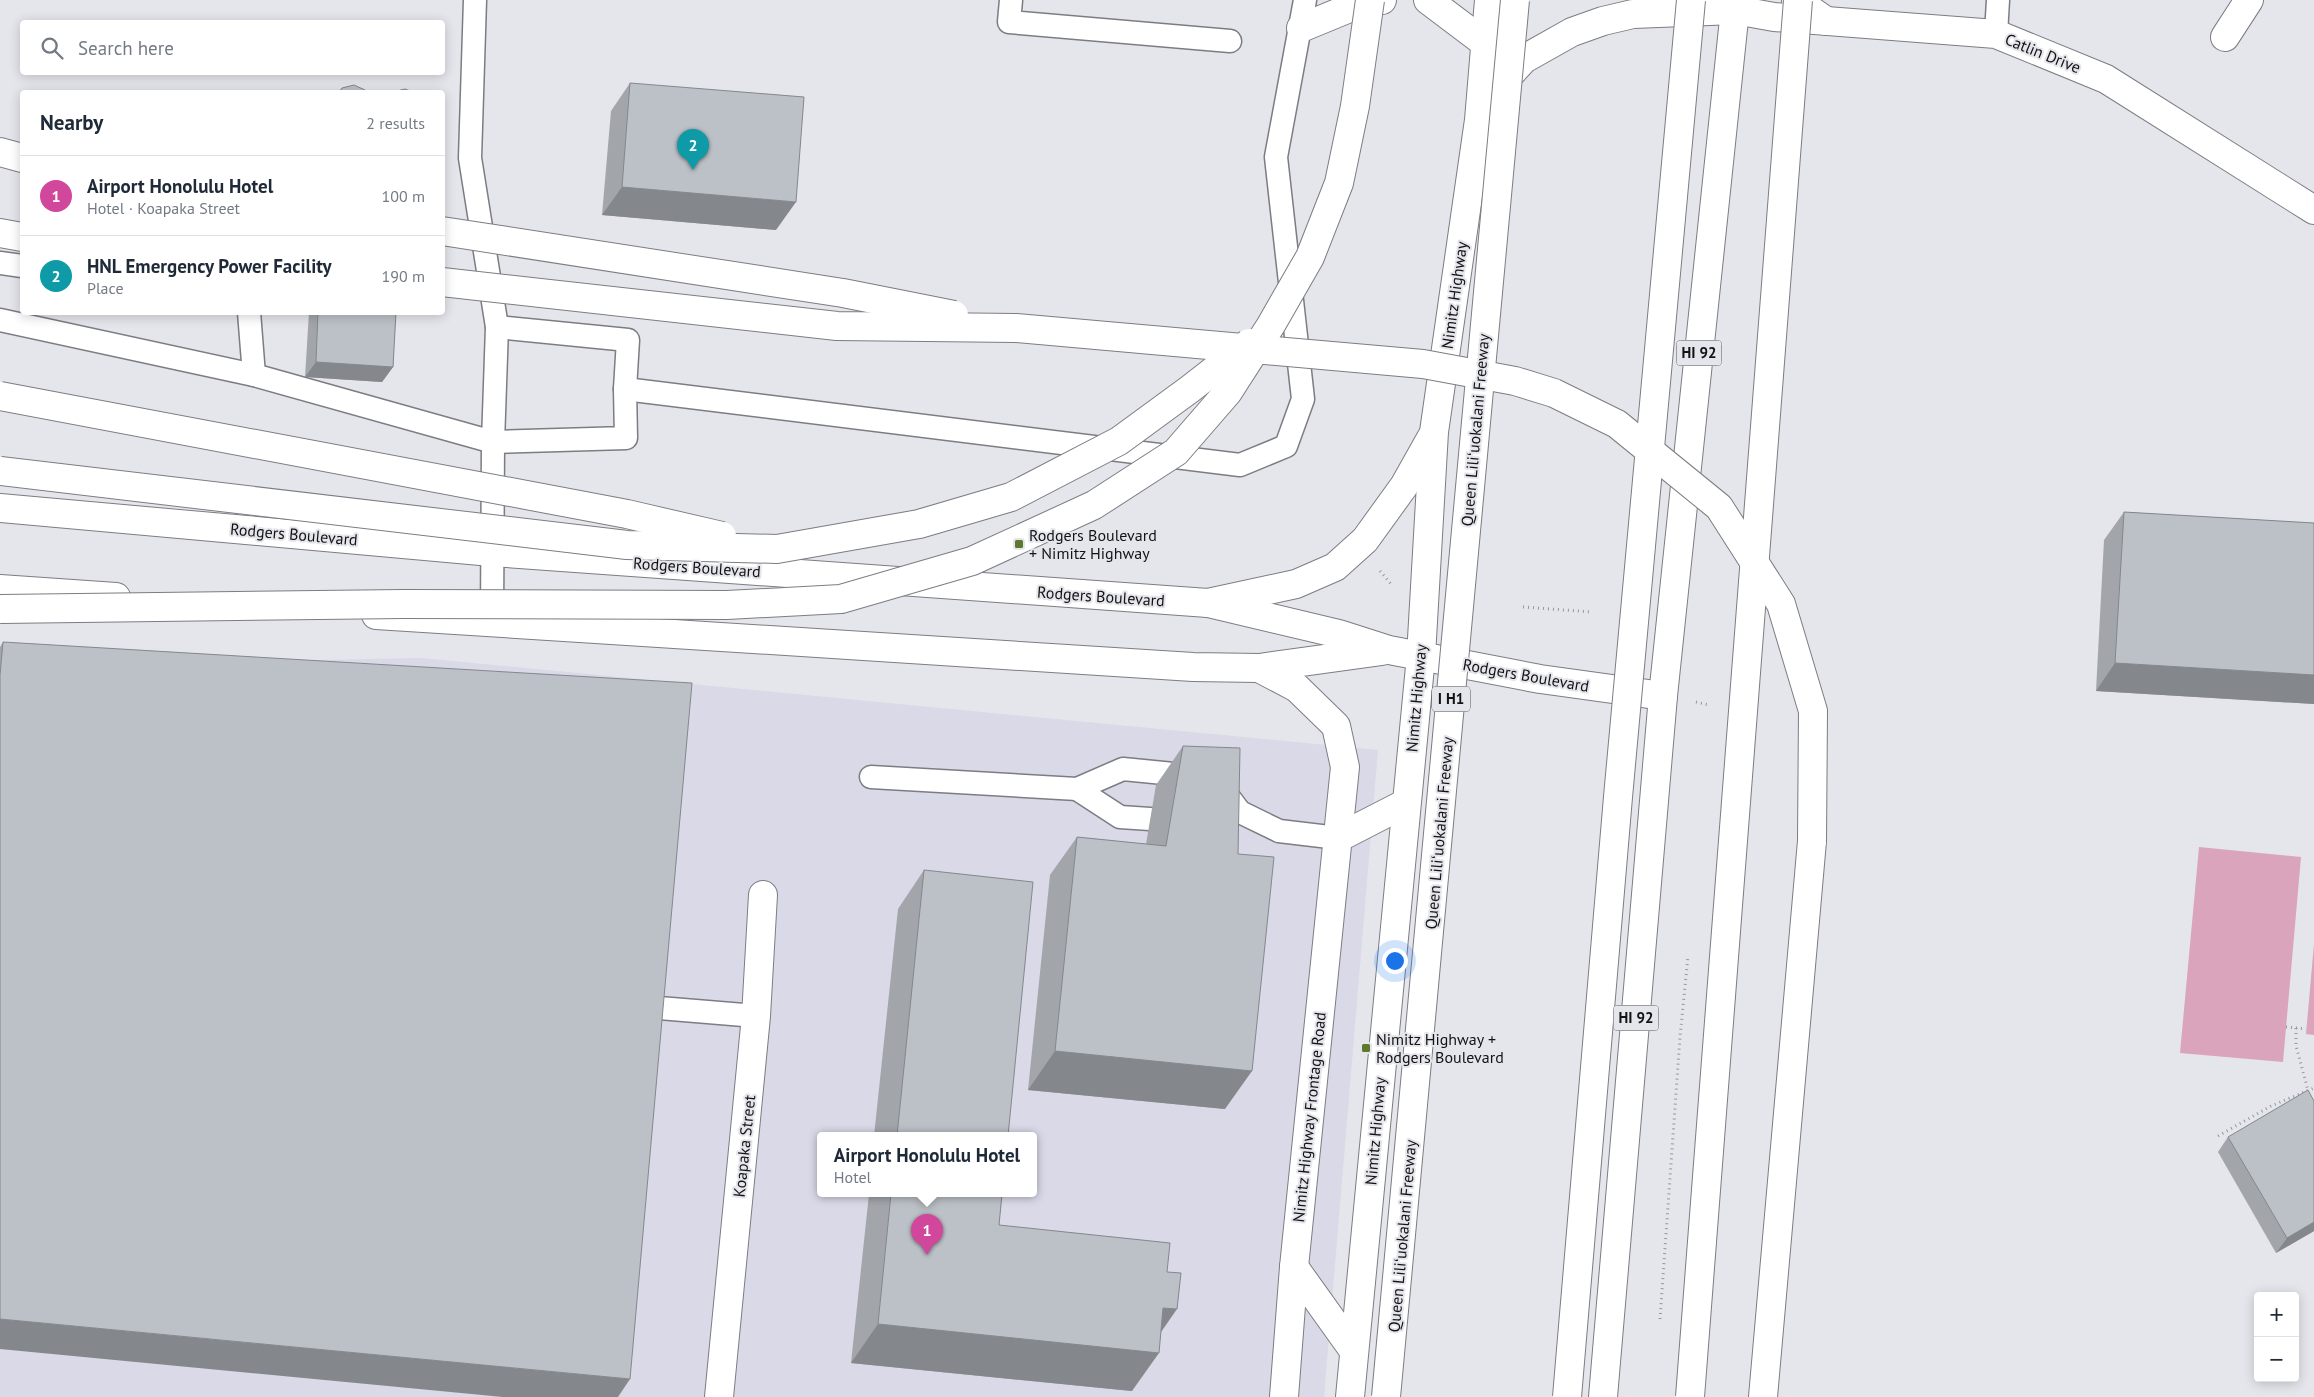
<!DOCTYPE html>
<html lang="en">
<head>
<meta charset="utf-8">
<style>
  body { margin:0; font-family:"PT Sans",sans-serif; background:#f2f2f3; color:#1f2937 }
  .controls { position:absolute; right:15px; bottom:15px; display:grid; overflow:hidden; border-radius:5px; box-shadow:0 2px 12px #0003 }
  .controls button { width:45px; height:45px; display:grid; place-items:center; padding:0; border:0; border-bottom:1px solid #e0e1e3; background:#fff; color:#1f2937; font:25px sans-serif }
  .you { position:absolute; left:1394px; top:960px; width:18px; height:18px; margin:-12px; border:4px solid #fff; border-radius:50%; background:#1a73e8; box-shadow:0 0 0 8px #1a73e833 }
  .badge { display:grid; place-items:center; width:32px; height:32px; border-radius:50%; background:#0b8043; color:#fff; font-size:16px; font-weight:700 }
  .pin { position:absolute; translate:-50% -41px; filter:drop-shadow(0 1px 2px #0008) }
  .pin::after { content:''; position:absolute; top:26px; width:18px; height:15px; background:inherit; clip-path:polygon(0 0,100% 0,50% 100%) }
  .popup { position:absolute; left:817px; top:1132px; width:220px; height:65px; box-sizing:border-box; display:grid; place-content:center; border-radius:5px; background:#fff; filter:drop-shadow(0 1px 4px #0005); font-size:16px; white-space:nowrap; color:#747a83 }
  .popup b { font-size:19px; color:#1f2937 }
  .popup::after { content:''; position:absolute; left:50%; top:100%; margin-left:-10px; border:10px solid transparent; border-top-color:#fff }
  .list { margin:0; padding:0; list-style:none }
  h2 { display:flex; justify-content:space-between; align-items:center; height:65px; margin:0; padding:0 20px; font-size:21px }
  h2 small { font-size:16px; font-weight:400; color:#747a83 }
  .list li { display:grid; grid-template-columns:32px 1fr auto; gap:15px; align-items:center; box-sizing:border-box; height:80px; padding:0 20px; border-top:1px solid #e0e1e3 }
  .list b { display:block; font-size:19px; white-space:nowrap }
  .list p { margin:0; font-size:16px; white-space:nowrap; color:#747a83 }
  .list em { font-size:16px; font-style:normal; color:#747a83 }
  .icon { flex:none; width:28px; height:28px; fill:none; stroke:currentColor; stroke-width:2; stroke-linecap:round; stroke-linejoin:round }
  .map { position:relative; flex:none; width:2314px; height:1397px; overflow:hidden }
  .search { position:absolute; background:#fff; box-shadow:0 2px 12px #0003; left:20px; top:20px; width:425px; height:55px; display:flex; align-items:center; gap:12px; box-sizing:border-box; padding:0 18px; border-radius:5px; color:#747a83; font-size:19px }
  .panel { position:absolute; background:#fff; box-shadow:0 2px 12px #0003; left:20px; top:90px; width:425px; height:225px; border-radius:5px }
  .map>svg:first-child { display:block }
  .built { fill:#d9d9e8; fill-rule:evenodd }
  .green { fill:#daa4bd }
  .lines { fill:none; stroke-linecap:round; stroke-linejoin:round }
  .lane-casing { stroke:#7c7c83; stroke-width:25 }
  .street-casing { stroke:#7c7c83; stroke-width:30 }
  .primary-casing { stroke:#7c7c83; stroke-width:30 }
  .highway-casing { stroke:#7c7c83; stroke-width:30 }
  .path { stroke:#96969b; stroke-width:3; stroke-dasharray:1 4; stroke-linecap:butt }
  .lane { stroke:#fff; stroke-width:22 }
  .street { stroke:#fff; stroke-width:28 }
  .primary { stroke:#fff; stroke-width:28 }
  .highway { stroke:#fff; stroke-width:28 }
  .highway-bridge-casing { stroke:#7c7c83; stroke-width:30; stroke-linecap:butt }
  .highway-bridge { stroke:#fff; stroke-width:28 }
  .wall { fill:#a2a6ab }
  .shaded-wall { fill:#84878b }
  .building { fill:#bcc1c7; stroke:#84878b }
  .poi-dot { fill:#5d792e; stroke:#e5e5ec; stroke-width:2 }
  .labels { text-anchor:middle; stroke-width:4; stroke-linejoin:round; paint-order:stroke }
  .shield { fill:#e5e5ec; stroke:#525256; stroke-width:1 }
  .shield-label { font-size:15px; font-weight:bold; fill:#131315 }
  .street-label { font-size:16px; fill:#131315; stroke:#e5e5ec }
  .poi-label { font-size:16px; fill:#131315; stroke:#e5e5ec; text-anchor:start }
</style>
</head>
<body>
<div class="map">
<svg width="2314" height="1397" viewBox="0 0 2314 1397">
  <rect width="100%" height="100%" fill="#e5e5ec"/>
  <path class="built" d="M421 658 1378 750 1324 1397H0V669L57 665ZM821 1136H1033V1194H821Z"/>
  <g class="green">
    <polygon points="2199,847 2301,857 2283,1062 2180,1053"/>
    <polygon points="2314,944 2314,1035 2306,1034"/>
  </g>
  <g class="lines">
    <defs>
      <g id="lane">
        <polyline points="475,0 470,158 497,327 493,442 492,620"/>
        <polyline points="1011,0 1009,22 1230,41"/>
        <polyline points="1996,34 1998,0"/>
        <polyline points="0,263 22,266"/>
        <polyline points="249,312 254,375"/>
        <polyline points="0,320 254,375 493,442 626,438 625,389 628,340 497,327"/>
        <polyline points="625,389 1240,465 1286,446 1303,399 1276,157 1305,0"/>
        <polyline points="871,777 1077,789 1123,769 1194,776"/>
        <polyline points="1221,787 1240,812 1279,831 1338,838"/>
        <polyline points="1077,789 1120,817 1150,819"/>
        <polyline points="647,1007 756,1016"/>
      </g>
      <g id="street">
        <polyline points="1735,10 1774,17 1996,34 2106,79 2314,210"/>
        <polyline points="2225,37 2249,0"/>
        <polyline points="0,508 492,552 1208,603 1339,634 1389,650 1540,679 1663,696"/>
        <polyline points="0,589 116,597"/>
        <polyline points="376,615 1193,667 1259,668 1382,651"/>
        <polyline points="1259,668 1297,688 1336,726 1345,767 1294,1267 1284,1397"/>
        <polyline points="719,1397 756,1016 763,895"/>
      </g>
      <g id="primary">
        <polyline points="1428,0 1485,43"/>
        <polyline points="1796,0 1826,21"/>
        <polyline points="1301,28 1352,7 1382,0"/>
        <polyline points="1498,87 1524,59 1572,32 1603,21 1633,14 1735,10"/>
        <polyline points="1208,603 1296,584 1335,567 1365,540 1404,486 1431,438"/>
        <polyline points="1338,838 1406,803"/>
        <polyline points="1294,1267 1354,1351"/>
        <polyline points="1350,1397 1421,656 1434,432 1479,120 1489,0"/>
        <polyline points="1603,1397 1663,696 1736,0"/>
      </g>
      <g id="highway">
        <polyline points="0,152 22,158"/>
        <polyline points="0,233 22,237"/>
        <polyline points="1763,1397 1812,841"/>
      </g>
    </defs>
    <use href="#lane" class="lane-casing"/>
    <use href="#street" class="street-casing"/>
    <use href="#primary" class="primary-casing"/>
    <use href="#highway" class="highway-casing"/>
    <g class="path">
      <polyline points="1380,571 1391,584"/>
      <polyline points="1523,607 1592,612"/>
      <polyline points="1696,702 1709,705"/>
      <polyline points="2286,1027 2306,1029"/>
      <polyline points="2296,1028 2296,1046 2308,1090"/>
      <polyline points="2218,1136 2271,1106 2314,1088"/>
      <polyline points="1660,1319 1680,1037 1688,956"/>
    </g>
    <use href="#lane" class="lane"/>
    <use href="#street" class="street"/>
    <use href="#primary" class="primary"/>
    <use href="#highway" class="highway"/>
    <defs>
      <g id="highway-bridge">
        <polyline points="442,231 843,293 954,315"/>
        <polyline points="442,282 837,326 1016,328 1423,364 1515,381 1554,393 1617,424 1719,507 1781,604 1813,711 1812,841"/>
        <polyline points="0,396 627,514 722,536"/>
        <polyline points="0,471 627,545 777,549 919,524 1011,497 1119,441 1190,389 1249,343"/>
        <polyline points="0,609 403,604 727,605 841,599 972,561 1094,505 1176,452 1228,392 1271,325 1310,257 1339,183 1355,106 1370,0"/>
        <polyline points="1386,1397 1515,0"/>
        <polyline points="1567,1397 1618,797 1691,0"/>
        <polyline points="1690,1397 1798,0"/>
      </g>
    </defs>
    <use href="#highway-bridge" class="highway-bridge-casing"/>
    <use href="#highway-bridge" class="highway-bridge"/>
  </g>
  <g class="wall">
    <polygon points="630,83 776,230 602,215 611,111"/>
    <polygon points="309,312 396,312 393,367 382,382 305,377"/>
    <polygon points="2124,512 2314,523 2314,704 2096,691 2104,540"/>
    <polygon points="3,642 0,1349 0,647"/>
    <polygon points="1183,746 1225,1109 1028,1090 1050,875 1077,837 1146,844 1156,785"/>
    <polygon points="924,870 1008,1136 874,1136 898,909"/>
    <polygon points="2228,1137 2314,1231 2276,1253 2218,1152"/>
    <polygon points="869,1194 1002,1194 999,1225 1161,1332 1132,1391 851,1363"/>
  </g>
  <g class="shaded-wall">
    <polygon points="622,187 796,202 776,230 602,215"/>
    <polygon points="316,362 393,367 382,382 305,377"/>
    <polygon points="2115,663 2314,675 2314,704 2096,691"/>
    <polygon points="1055,1051 1252,1071 1225,1109 1028,1090"/>
    <polygon points="2314,1222 2314,1231 2276,1253 2287,1238"/>
    <polygon points="1163,1308 1177,1309 1150,1348"/>
    <polygon points="0,1319 630,1379 618,1397 503,1397 0,1349"/>
    <polygon points="878,1324 1159,1353 1132,1391 851,1363"/>
  </g>
  <g class="building">
    <polygon points="630,83 804,97 796,202 622,187"/>
    <polygon points="354,85 365,90 366,92 339,92 342,88"/>
    <polygon points="405,89 413,92 392,92 393,92"/>
    <polygon points="318,312 396,312 393,367 316,362"/>
    <polygon points="2124,512 2314,523 2314,675 2115,663"/>
    <polygon points="3,642 692,683 630,1379 0,1319 0,675"/>
    <polygon points="1183,746 1240,748 1238,854 1274,857 1252,1071 1055,1051 1077,837 1166,846"/>
    <polygon points="924,870 1033,882 1008,1136 897,1136"/>
    <polygon points="2308,1090 2314,1101 2314,1222 2287,1238 2228,1137"/>
    <polygon points="891,1194 1002,1194 999,1225 1170,1243 1167,1272 1181,1273 1177,1309 1163,1308 1159,1353 878,1324"/>
  </g>
  <g class="poi-dot">
    <rect x="1014" y="539" width="10" height="10" rx="2.5"/>
    <rect x="1361" y="1043" width="10" height="10" rx="2.5"/>
  </g>
  <g class="labels">
    <g class="shield">
      <rect x="1676.5" y="340.5" width="45" height="25" rx="4"/>
      <rect x="1432" y="686.5" width="38" height="25" rx="4"/>
      <rect x="1613.5" y="1005.5" width="45" height="25" rx="4"/>
    </g>
    <g class="shield-label">
      <text x="1699" y="358">HI 92</text>
      <text x="1451" y="704">I H1</text>
      <text x="1636" y="1023">HI 92</text>
    </g>
    <g class="street-label">
      <text transform="translate(2043 53) rotate(22)" y="6">Catlin Drive</text>
      <text transform="translate(1454 295) rotate(-82)" y="6">Nimitz Highway</text>
      <text transform="translate(1475 430) rotate(-85)" y="6">Queen Liliʻuokalani Freeway</text>
      <text transform="translate(294 534) rotate(5)" y="6">Rodgers Boulevard</text>
      <text transform="translate(697 567) rotate(4)" y="6">Rodgers Boulevard</text>
      <text transform="translate(1101 596) rotate(4)" y="6">Rodgers Boulevard</text>
      <text transform="translate(1526 675) rotate(10)" y="6">Rodgers Boulevard</text>
      <text transform="translate(1416 698) rotate(-85)" y="6">Nimitz Highway</text>
      <text transform="translate(1439 833) rotate(-85)" y="6">Queen Liliʻuokalani Freeway</text>
      <text transform="translate(1309 1117) rotate(-84)" y="6">Nimitz Highway Frontage Road</text>
      <text transform="translate(1375 1131) rotate(-85)" y="6">Nimitz Highway</text>
      <text transform="translate(744 1146) rotate(-84)" y="6">Koapaka Street</text>
      <text transform="translate(1402 1236) rotate(-85)" y="6">Queen Liliʻuokalani Freeway</text>
    </g>
    <g class="poi-label">
      <text x="1029" y="541">Rodgers Boulevard<tspan x="1029" dy="18">+ Nimitz Highway</tspan></text>
      <text x="1376" y="1045">Nimitz Highway +<tspan x="1376" dy="18">Rodgers Boulevard</tspan></text>
    </g>
  </g>
</svg>
<div class="controls">
<button>+</button>
<button>−</button>
</div>
<div class="you"></div>
<div class="pin badge" style="left:927px;top:1255px;background:#d1479c">1</div>
<div class="popup"><b>Airport Honolulu Hotel</b>Hotel</div>
<div class="pin badge" style="left:693px;top:170px;background:#0f9aa8">2</div>
<div class="search"><svg class="icon" aria-label="search" viewBox="0 0 24 24"><circle cx="10" cy="10" r="6"/><path d="M15 15l6 6"/></svg>Search here</div>
<section class="panel">
<h2>Nearby<small>2 results</small></h2>
<ul class="list">
<li><span class="badge" style="background:#d1479c">1</span><div><b>Airport Honolulu Hotel</b><p>Hotel · Koapaka Street</p></div><em>100 m</em></li>
<li><span class="badge" style="background:#0f9aa8">2</span><div><b>HNL Emergency Power Facility</b><p>Place</p></div><em>190 m</em></li>
</ul>
</section>
</div>
</body>
</html>
